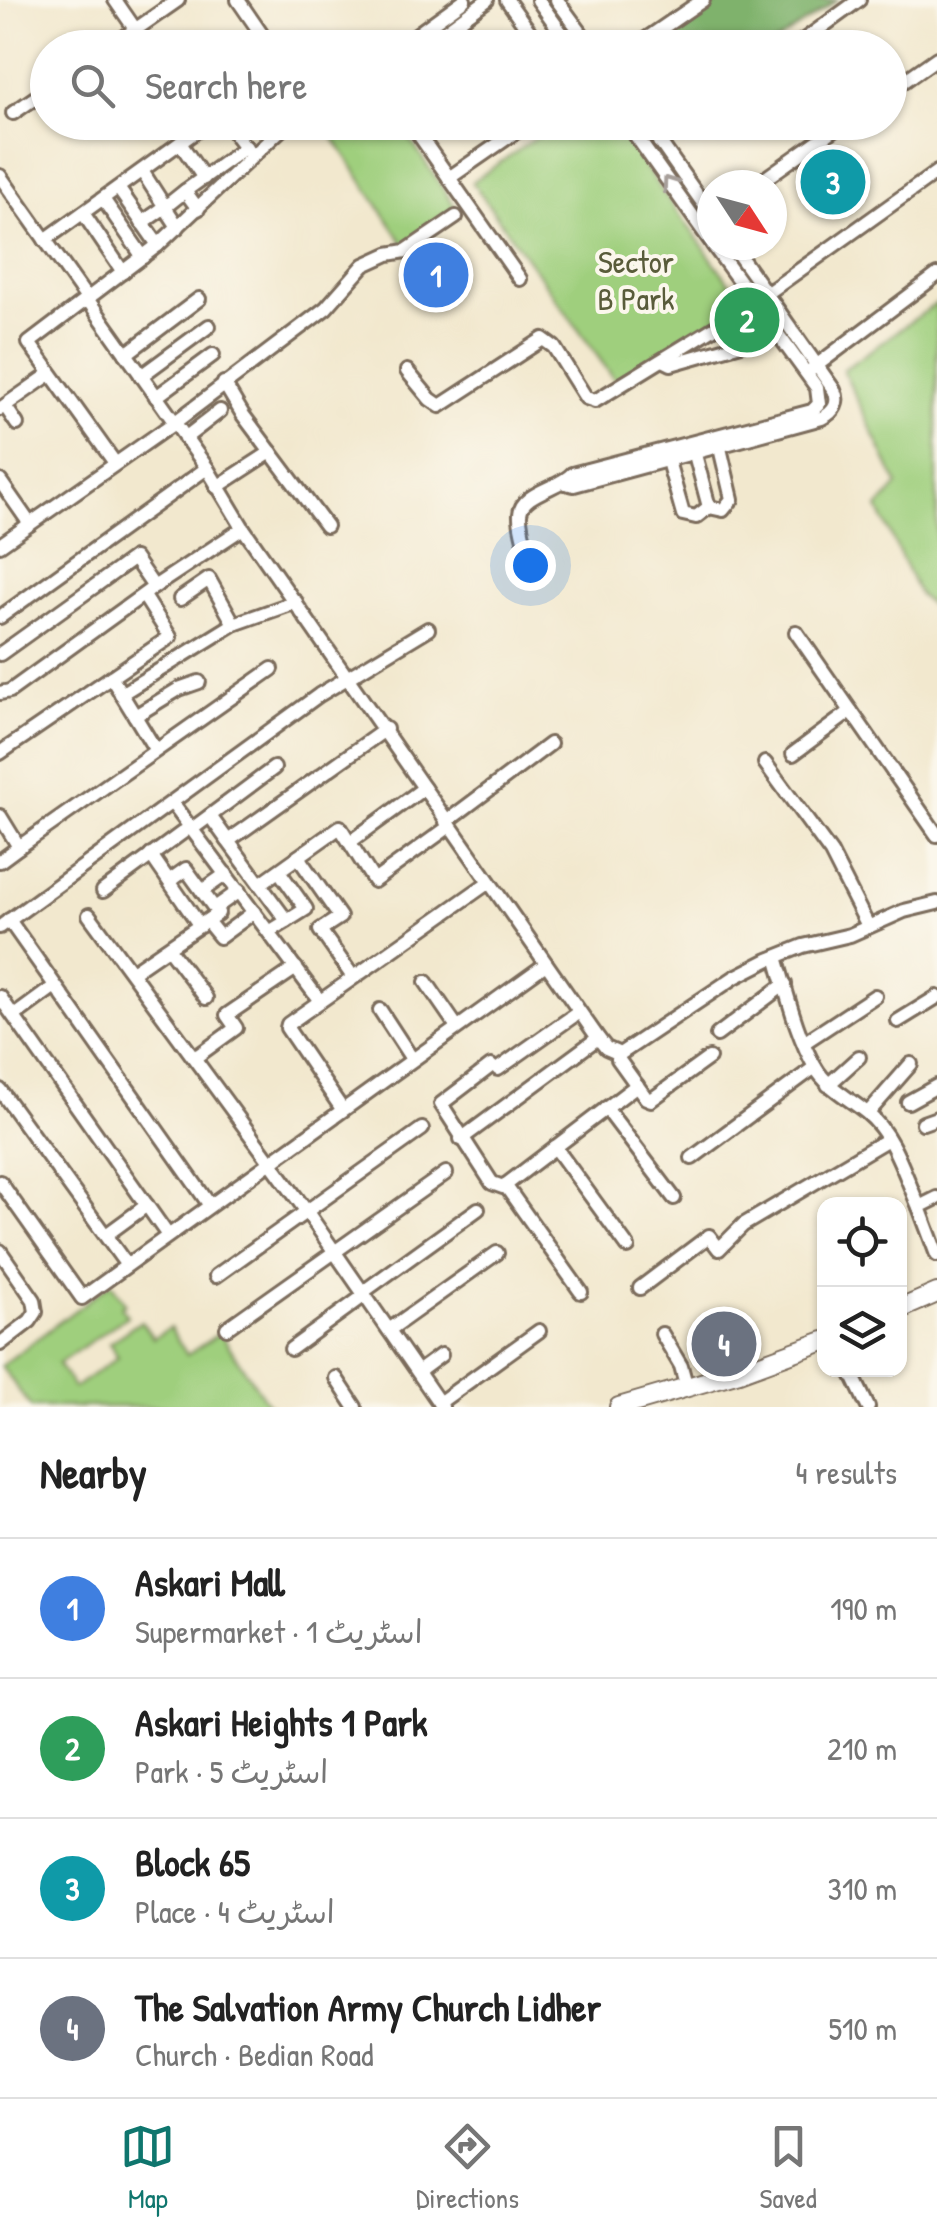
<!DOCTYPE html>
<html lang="en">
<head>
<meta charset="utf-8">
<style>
  body { margin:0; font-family:"Patrick Hand","Playpen Sans Arabic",sans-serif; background:#f6f6f6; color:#222 }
  .controls { position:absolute; right:30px; bottom:30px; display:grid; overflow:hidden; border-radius:20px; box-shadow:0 2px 8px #0004 }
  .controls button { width:90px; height:90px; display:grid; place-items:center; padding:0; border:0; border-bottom:2px solid #e0e0e0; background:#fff; color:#222; font:50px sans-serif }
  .compass { position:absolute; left:697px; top:170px; width:90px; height:90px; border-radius:50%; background:#fff; box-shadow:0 2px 8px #0004; rotate:126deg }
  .you { position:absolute; left:530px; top:565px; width:35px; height:35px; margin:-25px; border:8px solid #fff; border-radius:50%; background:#1a73e8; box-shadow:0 0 0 15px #1a73e833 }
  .badge { display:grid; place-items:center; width:65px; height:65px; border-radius:50%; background:#0f766e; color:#fff; font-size:32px; font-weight:700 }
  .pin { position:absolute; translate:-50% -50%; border:5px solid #fff; box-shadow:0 2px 10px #0006 }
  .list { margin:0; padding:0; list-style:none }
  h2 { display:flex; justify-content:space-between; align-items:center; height:130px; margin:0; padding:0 40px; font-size:42px }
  h2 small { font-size:32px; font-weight:400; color:#767676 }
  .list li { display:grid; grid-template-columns:65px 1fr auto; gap:30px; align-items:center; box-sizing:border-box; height:140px; padding:0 40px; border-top:2px solid #e0e0e0 }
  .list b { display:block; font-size:38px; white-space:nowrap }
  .list p { margin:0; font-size:32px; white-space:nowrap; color:#767676 }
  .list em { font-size:32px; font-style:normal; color:#767676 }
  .icon { flex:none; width:55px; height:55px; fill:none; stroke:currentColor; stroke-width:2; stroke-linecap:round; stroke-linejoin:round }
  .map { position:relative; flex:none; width:937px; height:1407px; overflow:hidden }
  .search { position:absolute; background:#fff; box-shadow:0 2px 8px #0004; left:30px; right:30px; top:30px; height:110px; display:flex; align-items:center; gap:25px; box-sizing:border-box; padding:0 35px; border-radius:55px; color:#767676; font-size:38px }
  .sheet { height:690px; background:#fff }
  nav { display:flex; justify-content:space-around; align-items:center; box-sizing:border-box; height:140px; border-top:2px solid #e0e0e0; background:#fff; font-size:28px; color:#767676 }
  nav a { display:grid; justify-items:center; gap:5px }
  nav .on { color:#0f766e }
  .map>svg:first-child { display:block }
  .green { fill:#9fcf7d; stroke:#6d7c4e; stroke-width:2.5 }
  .forest { fill:#7fb26c; stroke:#5d6e45; stroke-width:2.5 }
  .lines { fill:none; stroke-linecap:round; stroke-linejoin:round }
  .minor-casing { stroke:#7b6c5c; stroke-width:18 }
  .secondary-casing { stroke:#7b6c5c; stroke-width:22 }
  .minor { stroke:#fff; stroke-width:12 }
  .secondary { stroke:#fff; stroke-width:18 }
  .oneway { stroke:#a79f9a }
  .labels { text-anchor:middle; stroke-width:8; stroke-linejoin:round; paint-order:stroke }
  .park-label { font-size:32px; fill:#595c3a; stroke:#fbf7ec }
</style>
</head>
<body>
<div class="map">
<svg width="937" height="1407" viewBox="0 0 937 1407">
  <rect width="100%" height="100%" fill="#fbf7ec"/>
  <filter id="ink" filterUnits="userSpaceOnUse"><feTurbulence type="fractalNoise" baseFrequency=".01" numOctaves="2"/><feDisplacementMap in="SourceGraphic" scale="20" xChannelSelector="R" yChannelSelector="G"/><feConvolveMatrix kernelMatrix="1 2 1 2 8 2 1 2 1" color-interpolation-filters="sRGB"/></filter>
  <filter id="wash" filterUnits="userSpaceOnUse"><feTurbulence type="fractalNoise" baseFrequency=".0048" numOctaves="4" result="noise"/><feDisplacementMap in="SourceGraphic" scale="40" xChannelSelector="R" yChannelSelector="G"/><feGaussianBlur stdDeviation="2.25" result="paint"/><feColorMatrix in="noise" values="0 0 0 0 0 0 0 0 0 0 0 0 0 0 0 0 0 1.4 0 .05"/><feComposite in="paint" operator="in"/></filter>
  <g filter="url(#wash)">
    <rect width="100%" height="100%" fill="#f2e8ce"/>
    <g class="green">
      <polygon points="324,123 399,123 458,211 405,246"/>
      <polygon points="557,123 613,123 744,303 617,383 472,182"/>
      <polygon points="937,303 937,611 919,595 878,508 898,485 843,370"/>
      <polygon points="111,1283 125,1303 121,1307 127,1316 58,1364 74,1388 118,1357 109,1343 141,1321 153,1338 170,1328 187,1355 220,1333 270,1407 31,1407 1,1366"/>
    </g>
    <polygon class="forest" points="722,0 837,0 770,47 652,47"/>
  </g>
  <g filter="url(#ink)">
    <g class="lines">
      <defs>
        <g id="minor">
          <polyline points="115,0 135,29"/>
          <polyline points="238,0 271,48"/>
          <polyline points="507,0 541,48"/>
          <polyline points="538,0 572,48"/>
          <polyline points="557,0 592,48"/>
          <polyline points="109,48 178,0"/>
          <polyline points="398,48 464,0"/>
          <polyline points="422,48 487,0"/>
          <polyline points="633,48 703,0"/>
          <polyline points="793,48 859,0"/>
          <polyline points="890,91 937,58"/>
          <polyline points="13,113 48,89"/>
          <polyline points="226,122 249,152"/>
          <polyline points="410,122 520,279"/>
          <polyline points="626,122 712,243"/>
          <polyline points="646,122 712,216"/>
          <polyline points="659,142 687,122"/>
          <polyline points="180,143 204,178"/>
          <polyline points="142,171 165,207 185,191"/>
          <polyline points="0,176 207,468 243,528 598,1038 606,1048 620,1054 618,1059 646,1098 651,1100 709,1058"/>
          <polyline points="449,178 530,122"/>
          <polyline points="756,185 845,122"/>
          <polyline points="118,188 158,245"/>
          <polyline points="103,199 143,257"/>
          <polyline points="198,209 185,191 246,147"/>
          <polyline points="83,213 123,272"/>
          <polyline points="142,223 165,207 178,227"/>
          <polyline points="45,240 209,122"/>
          <polyline points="126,354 199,299"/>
          <polyline points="665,361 671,364 776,334"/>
          <polyline points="812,369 937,275"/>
          <polyline points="407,371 430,399 440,406 543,339 554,347 586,398 595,401 748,307 937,172"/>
          <polyline points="141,376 209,326"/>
          <polyline points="224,383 243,415 326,526"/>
          <polyline points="156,397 213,355"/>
          <polyline points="5,406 17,424"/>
          <polyline points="0,409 50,374"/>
          <polyline points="185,438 220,411"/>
          <polyline points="693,447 709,507"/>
          <polyline points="668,461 683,514 696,517 709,507"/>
          <polyline points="115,463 29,343 158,245 289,122"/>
          <polyline points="0,481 30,524"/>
          <path d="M565 483 574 485 822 418C834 412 840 403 834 390L732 245"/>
          <polyline points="217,487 271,452"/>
          <polyline points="709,507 723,510 732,499 720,448"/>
          <polyline points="0,545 174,423 326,308 364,265 388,254 406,251 456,217"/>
          <path d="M528 556C526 544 519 527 520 514 521 493 560 488 572 474L812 411 819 404 817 388 713 245"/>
          <polyline points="180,599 209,579 234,624"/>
          <polyline points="0,617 207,468"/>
          <polyline points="796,632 937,835"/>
          <polyline points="0,654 134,558 154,587"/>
          <polyline points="111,677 135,716 179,689 199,682"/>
          <polyline points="0,693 10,691 154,587 243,528"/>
          <polyline points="121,694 234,624 296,602"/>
          <polyline points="135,716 155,749"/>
          <polyline points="0,753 170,637 144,596"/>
          <polyline points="793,754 851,711"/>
          <polyline points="765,763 831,853 868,926"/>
          <polyline points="172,803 320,1001"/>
          <polyline points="0,816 19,847 0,861"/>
          <polyline points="210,816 228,841 386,729"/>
          <polyline points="446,822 550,744"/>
          <polyline points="192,829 274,768"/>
          <polyline points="228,841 287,921 269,932"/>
          <polyline points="350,842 424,788"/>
          <polyline points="19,847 272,669"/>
          <polyline points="151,855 200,926"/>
          <polyline points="298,857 340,917 320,930 353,977"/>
          <polyline points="279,871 306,909 287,921"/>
          <polyline points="260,884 340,827 374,881 450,826"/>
          <polyline points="103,891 190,827"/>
          <polyline points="202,891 226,874"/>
          <polyline points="215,908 239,891"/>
          <polyline points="89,915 307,1212 442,1407"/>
          <polyline points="9,920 209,1204"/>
          <polyline points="207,921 220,937 254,912"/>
          <polyline points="0,927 319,695 428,629"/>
          <polyline points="168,948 206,998"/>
          <path d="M776 957C787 993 796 1034 815 1067 828 1089 848 1097 867 1113 894 1135 905 1176 919 1207"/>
          <polyline points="132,972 218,913 186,869 169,881"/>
          <polyline points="426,982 457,1027"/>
          <polyline points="0,997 167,1234"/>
          <polyline points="380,1010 412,1059"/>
          <polyline points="14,1016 55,986"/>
          <polyline points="898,1021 937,997"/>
          <polyline points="717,1035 785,984"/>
          <polyline points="805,1042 875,996"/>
          <polyline points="620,1054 735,977 768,960 803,946 850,935 904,911 937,903"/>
          <polyline points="196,1057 236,1028 227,1015 296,968"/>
          <polyline points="491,1066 441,1104 492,1183 503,1187 637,1085"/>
          <polyline points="498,1069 579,1012"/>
          <polyline points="828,1085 859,1057"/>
          <polyline points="0,1090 126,1264"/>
          <polyline points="908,1102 937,1086"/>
          <polyline points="606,1108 674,1198"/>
          <polyline points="342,1109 287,1028 288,1024 489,882"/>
          <polyline points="868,1113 911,1064"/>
          <polyline points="923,1123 937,1118"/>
          <polyline points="461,1139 598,1038"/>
          <polyline points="555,1147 628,1247"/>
          <polyline points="692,1158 815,1067"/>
          <polyline points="0,1182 82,1298 546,964"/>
          <polyline points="505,1185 581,1292"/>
          <polyline points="937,1198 919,1207 937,1255"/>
          <polyline points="106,1235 147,1205"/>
          <polyline points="0,1251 34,1300 36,1312 30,1321 0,1344"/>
          <polyline points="216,1276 422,1129"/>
          <polyline points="640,1288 709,1236 719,1249 743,1225 888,1139"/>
          <polyline points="363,1292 478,1209"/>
          <polyline points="227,1328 446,1173"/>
          <polyline points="389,1330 497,1253"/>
          <polyline points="662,1334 681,1366 687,1388"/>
          <polyline points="291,1349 365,1295"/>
          <polyline points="850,1370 868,1407"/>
          <polyline points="418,1372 441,1355"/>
          <polyline points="336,1378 355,1407"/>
          <polyline points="439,1403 539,1331"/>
        </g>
        <g id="secondary">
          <polyline points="900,1309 937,1293"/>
          <polyline points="619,1407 739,1372 824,1341"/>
        </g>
      </defs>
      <use href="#minor" class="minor-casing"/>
      <use href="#secondary" class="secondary-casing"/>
      <use href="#minor" class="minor"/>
      <use href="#secondary" class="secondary"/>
    </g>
    <defs><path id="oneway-chevron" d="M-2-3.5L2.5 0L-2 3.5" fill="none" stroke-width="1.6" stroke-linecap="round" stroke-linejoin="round" transform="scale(2.5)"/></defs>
    <use class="oneway" href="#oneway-chevron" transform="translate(669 183) rotate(-125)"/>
  </g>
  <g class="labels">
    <g class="park-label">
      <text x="636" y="273">Sector<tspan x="636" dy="37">B Park</tspan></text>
    </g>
  </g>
</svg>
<div class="controls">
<button><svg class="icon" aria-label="locate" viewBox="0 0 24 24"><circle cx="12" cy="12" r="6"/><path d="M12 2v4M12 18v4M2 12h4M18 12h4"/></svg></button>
<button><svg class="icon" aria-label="layers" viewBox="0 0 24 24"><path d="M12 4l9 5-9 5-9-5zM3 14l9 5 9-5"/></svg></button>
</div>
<svg class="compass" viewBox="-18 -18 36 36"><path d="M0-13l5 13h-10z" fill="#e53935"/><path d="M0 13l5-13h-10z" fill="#767676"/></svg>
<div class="you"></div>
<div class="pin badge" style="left:436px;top:275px;background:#3f7fe0">1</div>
<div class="pin badge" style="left:747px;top:320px;background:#2e9e5b">2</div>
<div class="pin badge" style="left:833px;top:182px;background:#0f9aa8">3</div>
<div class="pin badge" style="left:724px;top:1344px;background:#6b7280">4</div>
<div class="search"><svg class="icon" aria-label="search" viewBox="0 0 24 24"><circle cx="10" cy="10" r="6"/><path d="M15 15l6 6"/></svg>Search here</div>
</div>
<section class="sheet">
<h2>Nearby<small>4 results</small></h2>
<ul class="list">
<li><span class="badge" style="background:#3f7fe0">1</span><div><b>Askari Mall</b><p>Supermarket · اسٹریٹ 1</p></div><em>190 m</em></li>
<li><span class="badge" style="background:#2e9e5b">2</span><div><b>Askari Heights 1 Park</b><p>Park · اسٹریٹ 5</p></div><em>210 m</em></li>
<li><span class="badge" style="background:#0f9aa8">3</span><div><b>Block 65</b><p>Place · اسٹریٹ 4</p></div><em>310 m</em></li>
<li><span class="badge" style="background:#6b7280">4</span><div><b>The Salvation Army Church Lidher</b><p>Church · Bedian Road</p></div><em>510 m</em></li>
</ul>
</section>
<nav>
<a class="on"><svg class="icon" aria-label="map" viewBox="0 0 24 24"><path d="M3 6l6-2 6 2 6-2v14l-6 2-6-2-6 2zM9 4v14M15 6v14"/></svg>Map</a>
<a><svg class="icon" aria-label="directions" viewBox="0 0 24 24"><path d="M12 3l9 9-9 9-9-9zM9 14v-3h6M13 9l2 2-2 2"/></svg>Directions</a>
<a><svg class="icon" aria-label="saved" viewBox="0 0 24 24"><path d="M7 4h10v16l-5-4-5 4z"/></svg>Saved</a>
</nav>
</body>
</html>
